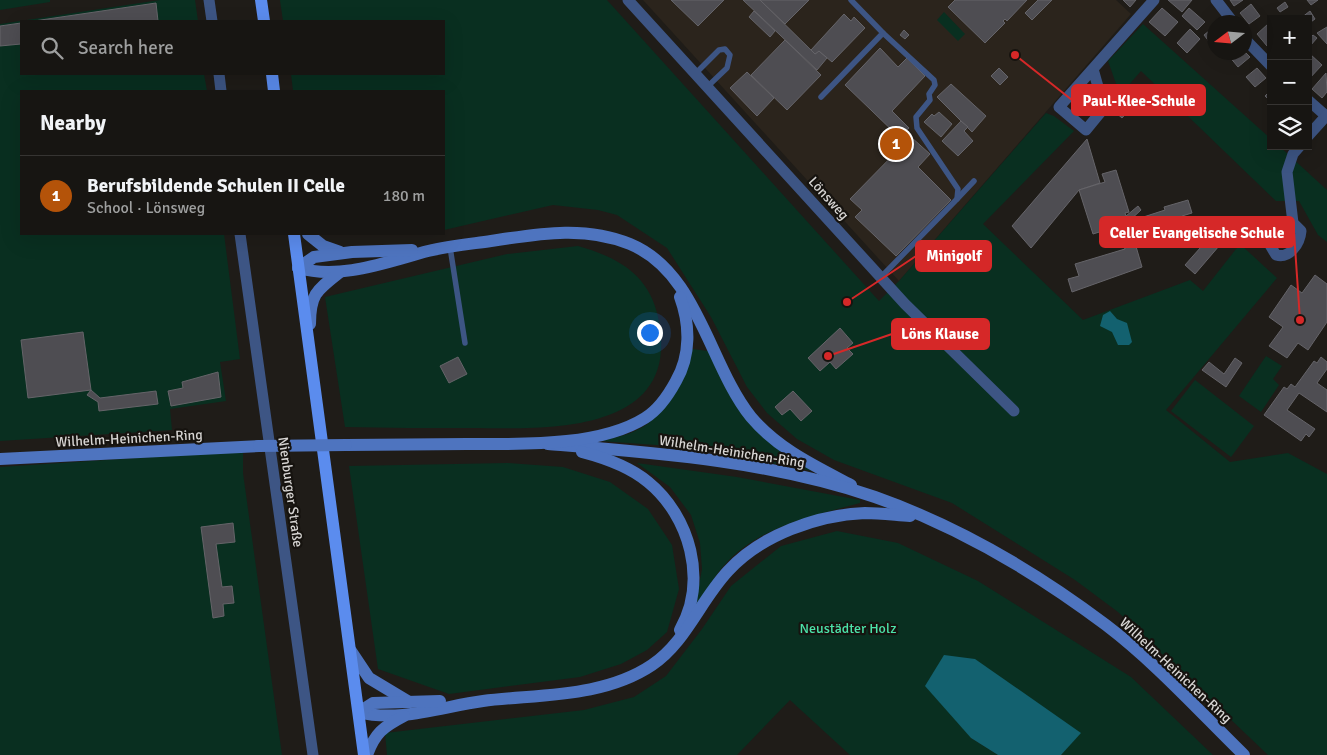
<!DOCTYPE html>
<html lang="en">
<head>
<meta charset="utf-8">
<style>
  body { margin:0; font-family:Signika,sans-serif; background:#201e1b; color:#f1f3f6 }
  .controls { position:absolute; right:15px; top:15px; display:grid; overflow:hidden; border-radius:0px; box-shadow:0 5px 20px #0002 }
  .controls button { width:45px; height:45px; display:grid; place-items:center; padding:0; border:0; border-bottom:1px solid #363432; background:#171512; color:#f1f3f6; font:25px sans-serif }
  .compass { position:absolute; left:1207px; top:15px; width:45px; height:45px; border-radius:50%; background:#171512; box-shadow:0 5px 20px #0002; rotate:254deg }
  .you { position:absolute; left:649px; top:332px; width:18px; height:18px; margin:-12px; border:4px solid #fff; border-radius:50%; background:#1a73e8; box-shadow:0 0 0 8px #1a73e833 }
  .badge { display:grid; place-items:center; width:32px; height:32px; border-radius:50%; background:#b45309; color:#fff; font-size:16px; font-weight:700 }
  .pin { position:absolute; translate:-50% -50%; border:2px solid #fff; box-shadow:0 1px 5px #0006 }
  .list { margin:0; padding:0; list-style:none }
  h2 { display:flex; justify-content:space-between; align-items:center; height:65px; margin:0; padding:0 20px; font-size:21px }
  h2 small { font-size:16px; font-weight:400; color:#9e9f9f }
  .list li { display:grid; grid-template-columns:32px 1fr auto; gap:15px; align-items:center; box-sizing:border-box; height:80px; padding:0 20px; border-top:1px solid #363432 }
  .list b { display:block; font-size:19px; white-space:nowrap }
  .list p { margin:0; font-size:16px; white-space:nowrap; color:#9e9f9f }
  .list em { font-size:16px; font-style:normal; color:#9e9f9f }
  .icon { flex:none; width:28px; height:28px; fill:none; stroke:currentColor; stroke-width:2; stroke-linecap:round; stroke-linejoin:round }
  .map { position:relative; flex:none; width:1327px; height:755px; overflow:hidden }
  .search { position:absolute; background:#171512; box-shadow:0 5px 20px #0002; left:20px; top:20px; width:425px; height:55px; display:flex; align-items:center; gap:12px; box-sizing:border-box; padding:0 18px; border-radius:0px; color:#9e9f9f; font-size:19px }
  .panel { position:absolute; background:#171512; box-shadow:0 5px 20px #0002; left:20px; top:90px; width:425px; height:145px; border-radius:0px }
  .map>svg:first-child { display:block }
  .built { fill:#2b241c }
  .green { fill:#092f20 }
  .water { fill:#13616f }
  .building { fill:#4e4d52; stroke:#656469 }
  .lines { fill:none; stroke-linecap:round; stroke-linejoin:round }
  .service { stroke:#3d5584; stroke-width:5.5 }
  .minor { stroke:#3d5584; stroke-width:11 }
  .secondary { stroke:#4e74bf; stroke-width:12 }
  .primary { stroke:#5b8cee; stroke-width:12 }
  .secondary-bridge { stroke:#4e74bf; stroke-width:12 }
  .labels { text-anchor:middle; stroke-width:4.5; stroke-linejoin:round; paint-order:stroke }
  .street-label { font-size:14px; fill:#d7d5d3; stroke:#16130f }
  .park-label { font-size:14px; fill:#4ce3a9; stroke:#16130f }
  .leader { fill:none; stroke:#d62828; stroke-width:2 }
  .callout-dot { fill:#d62828; stroke:#16130f; stroke-width:2 }
  .callout { fill:#d62828; stroke:#d62828; stroke-width:2 }
  .callout-label { font-size:15px; text-anchor:middle; font-weight:bold; fill:#fff }
</style>
</head>
<body>
<div class="map">
<svg width="1327" height="755" viewBox="0 0 1327 755">
  <rect width="100%" height="100%" fill="#1f1c18"/>
  <polygon class="built" points="643,0 1116,0 1131,14 899,281"/>
  <g class="green">
    <polygon points="0,0 50,0 50,2 0,10"/>
    <polygon points="160,0 195,0 198,21 21,21 21,74 204,74 207,91 21,91 21,234 224,234 240,359 220,362 226,401 170,409 172,430 0,441 0,24"/>
    <polygon points="280,0 607,0 879,301 899,281 1046,113 1054,116 1074,131 983,224 1083,320 1190,280 1203,291 1240,244 1277,278 1166,410 1230,462 1288,453 1327,474 1327,755 1268,755 1118,612 1075,580 952,503 834,460 797,439 767,413 747,387 711,317 667,248 617,215 598,210 553,205 444,230 444,91 293,91 291,74 444,74 444,21 283,21"/>
    <polygon points="944,12 965,34 958,41 937,20"/>
    <polygon points="1143,24 1271,139 1271,146 1279,146 1327,190 1327,242 1318,235 1299,201 1276,201 1141,71 1120,95 1108,61"/>
    <path d="M578 246C617 257 649 274 658 317 684 435 547 429 471 428 429 428 387 428 345 427L325 297 507 254Z"/>
    <path d="M692 349 708 351 770 443 812 471 697 448 601 441C612 438 625 436 635 431 668 417 678 379 692 349Z"/>
    <polygon points="1266,356 1282,366 1273,379 1279,385 1261,412 1239,396"/>
    <polygon points="1195,380 1254,426 1231,457 1171,411"/>
    <polygon points="243,451 243,473 282,755 0,755 0,467"/>
    <polygon points="508,463 563,467 610,482 648,509 672,545 679,589 667,632 647,650 621,664 580,677 449,694 378,669 349,466"/>
    <path d="M637 463 737 477 860 500V503C815 515 762 526 728 561 715 574 705 593 695 608L702 569 700 543 691 515 670 487Z"/>
    <polygon points="837,531 898,543 978,581 1131,677 1213,755 1061,755 1080,733 971,738 998,755 850,755 790,700 737,755 387,755 385,733 584,710 634,697 666,676 702,629 731,586 781,546"/>
  </g>
  <g class="water">
    <polygon points="1110,311 1117,319 1127,323 1132,342 1129,345 1118,345 1112,332 1100,326 1103,315"/>
    <polygon points="944,655 975,659 1081,733 1061,755 998,755 971,738 925,686"/>
  </g>
  <g class="building">
    <polygon points="671,0 724,0 698,26"/>
    <polygon points="743,0 760,0 815,54 819,51 827,58 817,70"/>
    <polygon points="760,0 809,0 785,24"/>
    <polygon points="955,0 1027,0 1007,21 1005,19 1003,21 1005,23 985,43 948,7"/>
    <polygon points="1038,0 1052,0 1032,20 1025,13"/>
    <polygon points="1123,0 1136,0 1130,7"/>
    <polygon points="1168,0 1192,0 1182,12"/>
    <polygon points="1230,0 1243,0 1234,6"/>
    <polygon points="1307,0 1318,0 1311,5"/>
    <polygon points="1285,2 1288,7 1280,12 1277,8"/>
    <polygon points="156,3 158,21 34,21"/>
    <polygon points="1251,4 1260,16 1249,24 1240,13"/>
    <polygon points="1162,8 1178,22 1165,36 1149,22"/>
    <polygon points="1189,8 1205,22 1197,30 1182,16"/>
    <polygon points="754,11 775,31 770,37 749,17"/>
    <polygon points="1310,11 1315,19 1308,24 1308,19 1301,18"/>
    <polygon points="844,14 851,21 854,17 865,28 832,62 819,51 815,54 811,50"/>
    <polygon points="21,23 21,44 0,46 0,26"/>
    <polygon points="1268,24 1271,27 1271,42 1267,46 1257,34"/>
    <polygon points="1214,27 1214,48 1204,35"/>
    <polygon points="1327,27 1327,44 1317,33"/>
    <polygon points="1190,29 1200,39 1187,53 1177,43"/>
    <polygon points="904,30 909,35 905,39 900,35"/>
    <polygon points="1313,35 1317,38 1310,46 1308,40"/>
    <polygon points="785,40 821,75 787,110 751,75"/>
    <polygon points="880,48 898,67 907,58 925,76 892,111 909,128 899,137 845,85"/>
    <polygon points="1244,51 1250,57 1238,67 1229,56 1233,52"/>
    <polygon points="1310,54 1322,65 1308,80 1308,56"/>
    <polygon points="999,68 1008,77 1000,85 991,76"/>
    <polygon points="1257,68 1266,78 1255,87 1246,77"/>
    <polygon points="747,72 774,98 757,116 730,88"/>
    <polygon points="1326,73 1327,92 1322,98 1312,89"/>
    <polygon points="951,84 986,116 972,132 937,97"/>
    <polygon points="1135,87 1143,94 1122,118 1114,111"/>
    <polygon points="1271,90 1271,102 1265,96"/>
    <polygon points="939,112 952,124 941,137 924,122 932,114 934,116"/>
    <polygon points="961,121 968,127 964,131 973,141 958,156 942,141"/>
    <polygon points="903,137 907,140 911,137 930,154 918,167 951,200 896,256 855,217 862,210 850,199 900,148 896,144"/>
    <polygon points="1087,139 1100,183 1079,190 1031,248 1012,226"/>
    <polygon points="1116,170 1129,212 1125,213 1126,216 1138,206 1141,210 1128,222 1165,210 1164,207 1188,200 1192,213 1182,216 1186,227 1135,243 1142,267 1072,292 1068,279 1079,276 1075,264 1125,249 1119,228 1128,225 1128,223 1093,234 1079,190 1105,182 1102,174"/>
    <polygon points="1209,238 1219,246 1195,274 1185,265"/>
    <polygon points="1315,275 1327,284 1327,322 1308,350 1298,343 1287,358 1269,346 1283,327 1269,317 1291,285 1302,293"/>
    <polygon points="840,328 853,343 847,348 853,354 836,369 830,362 820,371 808,358"/>
    <polygon points="83,332 91,390 28,398 21,340"/>
    <polygon points="458,357 467,374 449,383 440,366"/>
    <polygon points="1321,357 1327,362 1327,369 1317,383 1327,390 1327,412 1299,393 1287,410 1315,429 1309,437 1306,434 1301,441 1264,415 1284,387 1287,389 1291,384 1295,387 1314,361 1317,363"/>
    <polygon points="1235,358 1242,363 1226,387 1202,370 1209,362 1224,374"/>
    <polygon points="218,372 221,397 171,406 168,391 183,388 182,382"/>
    <polygon points="91,390 100,398 156,391 158,404 99,411 98,402 87,395"/>
    <polygon points="793,391 812,411 801,421 790,409 782,415 775,407"/>
    <polygon points="233,523 235,542 216,544 222,587 232,586 234,603 223,604 224,616 213,618 201,527"/>
  </g>
  <g class="lines">
    <g class="service">
      <polyline points="695,74 719,50 725,49 730,55 727,68 707,87"/>
      <polyline points="821,97 883,33 851,0"/>
      <polyline points="957,199 974,181"/>
      <polyline points="450,247 465,343"/>
      <polyline points="881,277 957,199 958,189 917,128 916,117 930,100 929,94 935,85 934,80 883,33"/>
    </g>
    <g class="minor">
      <polyline points="209,0 212,21"/>
      <polyline points="628,0 905,304 1014,411"/>
      <polyline points="1216,0 1233,22"/>
      <polyline points="1244,38 1271,66"/>
      <polyline points="1093,69 1104,108 1086,130 1059,107 1154,0"/>
      <polyline points="219,74 221,91"/>
      <polyline points="1308,100 1326,116"/>
      <polyline points="1308,136 1327,115"/>
      <path d="M1293 223C1281 225 1273 233 1270 245L1276 255C1290 259 1300 243 1301 231L1293 223 1287 172 1293 154 1300 146"/>
      <polyline points="240,234 313,755"/>
    </g>
    <g class="secondary">
      <polyline points="308,234 323,246 340,252"/>
      <path d="M298 268C341 280 386 262 428 251 449 246 470 244 491 241 537 234 585 225 630 244 698 272 709 365 751 417 778 449 815 466 851 485"/>
      <polyline points="298,268 314,257 352,252 412,250"/>
      <path d="M310 324C310 294 317 290 340 272"/>
      <path d="M548 444C658 453 770 461 875 497 957 526 1037 573 1106 625 1156 663 1199 711 1244 755"/>
      <path d="M346 445C386 445 426 444 467 444 520 444 599 447 645 418 658 410 669 394 676 381 691 355 690 324 680 297"/>
      <path d="M582 452C605 458 629 466 648 482 690 516 708 581 680 630"/>
      <polyline points="0,459 259,446"/>
      <polyline points="351,651 369,678 409,702"/>
      <path d="M359 712C398 723 444 706 483 701 538 694 603 698 652 665 686 642 700 601 728 571 761 535 817 515 865 513 880 513 895 515 910 516"/>
      <polyline points="359,712 373,703 440,701"/>
      <path d="M367 755C375 733 383 727 404 716"/>
    </g>
    <g class="primary">
      <polyline points="261,0 264,21"/>
      <polyline points="272,74 274,91"/>
      <polyline points="294,234 364,755"/>
    </g>
    <polyline class="secondary-bridge" points="259,446 346,445"/>
  </g>
  <g class="labels">
    <g class="street-label">
      <text transform="translate(829 198) rotate(48)" y="5">Lönsweg</text>
      <text transform="translate(129 438) rotate(-3)" y="5">Wilhelm-Heinichen-Ring</text>
      <text transform="translate(732 451) rotate(9)" y="5">Wilhelm-Heinichen-Ring</text>
      <text transform="translate(291 492) rotate(82)" y="5">Nienburger Straße</text>
      <text transform="translate(1176 670) rotate(43)" y="5">Wilhelm-Heinichen-Ring</text>
    </g>
    <g class="park-label">
      <text x="848" y="633">Neustädter Holz</text>
    </g>
  </g>
  <path class="leader" d="M1015 55L1072 100M1300 320L1294 232M847 302L916 256M828 356L892 334"/>
  <g class="callout-dot">
    <circle cx="1015" cy="55" r="5"/>
    <circle cx="1300" cy="320" r="5"/>
    <circle cx="847" cy="302" r="5"/>
    <circle cx="828" cy="356" r="5"/>
  </g>
  <g class="callout">
    <rect x="1072" y="85" width="133" height="30" rx="5"/>
    <rect x="1100" y="217" width="194" height="30" rx="5"/>
    <rect x="916" y="241" width="75" height="30" rx="5"/>
    <rect x="892" y="319" width="97" height="30" rx="5"/>
  </g>
  <g class="callout-label">
    <text x="1139" y="106">Paul-Klee-Schule</text>
    <text x="1197" y="238">Celler Evangelische Schule</text>
    <text x="954" y="261">Minigolf</text>
    <text x="940" y="339">Löns Klause</text>
  </g>
</svg>
<div class="controls">
<button>+</button>
<button>−</button>
<button><svg class="icon" aria-label="layers" viewBox="0 0 24 24"><path d="M12 4l9 5-9 5-9-5zM3 14l9 5 9-5"/></svg></button>
</div>
<svg class="compass" viewBox="-18 -18 36 36"><path d="M0-13l5 13h-10z" fill="#e53935"/><path d="M0 13l5-13h-10z" fill="#9e9f9f"/></svg>
<div class="you"></div>
<div class="pin badge" style="left:896px;top:144px">1</div>
<div class="search"><svg class="icon" aria-label="search" viewBox="0 0 24 24"><circle cx="10" cy="10" r="6"/><path d="M15 15l6 6"/></svg>Search here</div>
<section class="panel">
<h2>Nearby<small></small></h2>
<ul class="list">
<li><span class="badge">1</span><div><b>Berufsbildende Schulen II Celle</b><p>School · Lönsweg</p></div><em>180 m</em></li>
</ul>
</section>
</div>
</body>
</html>
